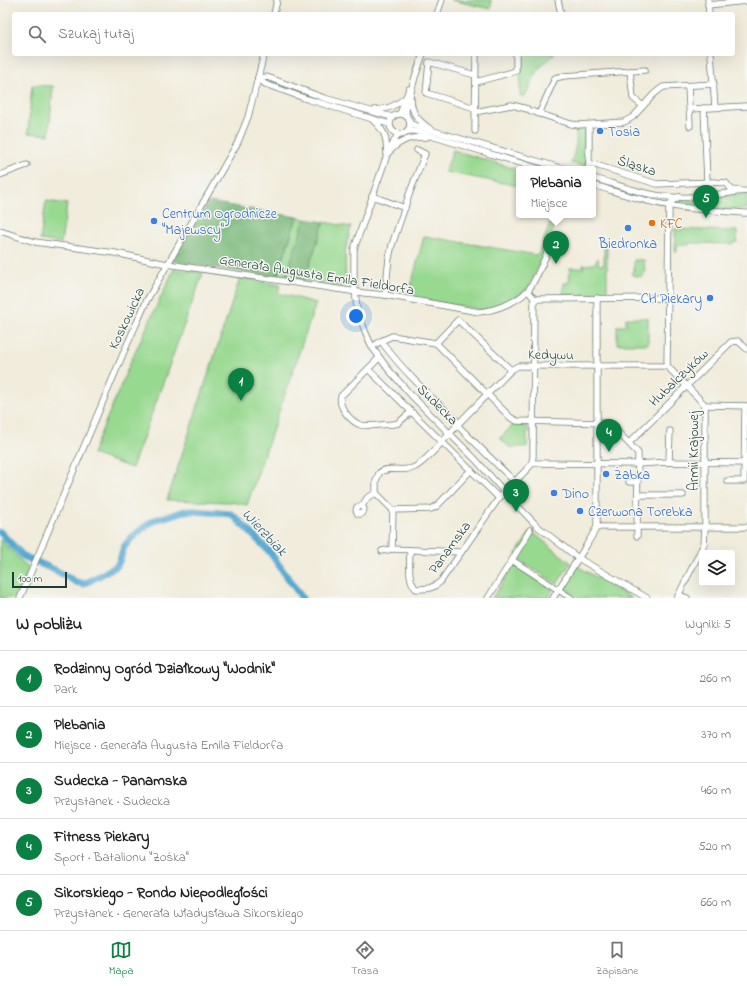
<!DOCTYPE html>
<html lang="pl">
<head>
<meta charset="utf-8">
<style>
  body { margin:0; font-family:"Indie Flower",sans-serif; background:#f2f2f2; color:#202124 }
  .controls { position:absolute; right:12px; bottom:12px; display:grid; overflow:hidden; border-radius:4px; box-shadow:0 4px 16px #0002 }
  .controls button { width:36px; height:36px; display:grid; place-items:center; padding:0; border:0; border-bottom:1px solid #e0e0e0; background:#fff; color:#202124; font:20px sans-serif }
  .scale { position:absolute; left:12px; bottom:10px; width:55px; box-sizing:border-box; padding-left:4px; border:2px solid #1f3d34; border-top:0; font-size:11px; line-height:14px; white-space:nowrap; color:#1f3d34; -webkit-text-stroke:3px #f6f6f2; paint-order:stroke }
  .you { position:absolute; left:356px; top:316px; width:14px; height:14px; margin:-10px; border:3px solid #fff; border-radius:50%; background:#1a73e8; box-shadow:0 0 0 6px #1a73e833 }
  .badge { display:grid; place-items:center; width:26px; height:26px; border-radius:50%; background:#0b8043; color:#fff; font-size:13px; font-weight:700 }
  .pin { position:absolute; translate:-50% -33px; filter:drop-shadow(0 1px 2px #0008) }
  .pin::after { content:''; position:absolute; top:21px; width:14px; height:12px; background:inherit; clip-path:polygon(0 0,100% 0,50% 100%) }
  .popup { position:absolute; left:516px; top:166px; width:80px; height:52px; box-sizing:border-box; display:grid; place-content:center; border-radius:4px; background:#fff; filter:drop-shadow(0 1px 3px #0005); font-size:13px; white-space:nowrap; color:#757577 }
  .popup b { font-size:15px; color:#202124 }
  .popup::after { content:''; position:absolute; left:50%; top:100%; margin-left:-8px; border:8px solid transparent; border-top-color:#fff }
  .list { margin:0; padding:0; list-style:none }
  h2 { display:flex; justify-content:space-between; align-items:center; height:52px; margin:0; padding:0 16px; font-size:17px }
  h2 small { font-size:13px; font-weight:400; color:#757577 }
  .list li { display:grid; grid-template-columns:26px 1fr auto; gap:12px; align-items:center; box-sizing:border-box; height:56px; padding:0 16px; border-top:1px solid #e0e0e0 }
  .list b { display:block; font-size:15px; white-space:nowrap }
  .list p { margin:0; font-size:13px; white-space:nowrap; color:#757577 }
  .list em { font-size:13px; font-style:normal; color:#757577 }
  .icon { flex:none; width:22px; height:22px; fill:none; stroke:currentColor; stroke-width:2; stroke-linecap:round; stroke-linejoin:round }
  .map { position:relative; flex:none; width:747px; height:598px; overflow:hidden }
  .search { position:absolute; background:#fff; box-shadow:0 4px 16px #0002; left:12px; right:12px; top:12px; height:44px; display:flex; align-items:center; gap:10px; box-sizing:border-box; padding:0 14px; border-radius:4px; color:#757577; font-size:15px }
  .sheet { height:332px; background:#fff }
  nav { display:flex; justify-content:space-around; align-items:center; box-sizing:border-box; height:56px; border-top:1px solid #e0e0e0; background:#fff; font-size:11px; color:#757577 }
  nav a { display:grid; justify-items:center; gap:2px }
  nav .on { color:#0b8043 }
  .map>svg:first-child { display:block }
  .green { fill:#98d990; stroke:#5c8b62 }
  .forest { fill:#7ab97a; stroke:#4c7b57 }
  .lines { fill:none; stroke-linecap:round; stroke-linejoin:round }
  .river { stroke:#55a9d1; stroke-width:7 }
  .minor-casing { stroke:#687a6e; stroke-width:7 }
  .minor { stroke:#fff; stroke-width:5.5 }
  .shop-dot { fill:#3f7fe0; stroke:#f6f6f2; stroke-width:1.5 }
  .food-dot { fill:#e8710a; stroke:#f6f6f2; stroke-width:1.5 }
  .labels { text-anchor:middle; stroke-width:3; stroke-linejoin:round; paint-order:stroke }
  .shop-label { font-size:14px; fill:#366cbe; stroke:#f6f6f2; text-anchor:start }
  .street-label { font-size:14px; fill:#1f3d34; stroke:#f6f6f2 }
  .food-label { font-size:14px; fill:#c56008; stroke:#f6f6f2; text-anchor:start }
  .water-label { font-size:15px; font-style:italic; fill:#2f5d63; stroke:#f6f6f2 }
</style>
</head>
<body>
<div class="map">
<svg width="747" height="598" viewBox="0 0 747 598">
  <rect width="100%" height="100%" fill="#f6f6f2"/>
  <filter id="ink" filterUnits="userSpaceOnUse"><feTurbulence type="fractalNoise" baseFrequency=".025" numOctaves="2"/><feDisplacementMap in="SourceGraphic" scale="8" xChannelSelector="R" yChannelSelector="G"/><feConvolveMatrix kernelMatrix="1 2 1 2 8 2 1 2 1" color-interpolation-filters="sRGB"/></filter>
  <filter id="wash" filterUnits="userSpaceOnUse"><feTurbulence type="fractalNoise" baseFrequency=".012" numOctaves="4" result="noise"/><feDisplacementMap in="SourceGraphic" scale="16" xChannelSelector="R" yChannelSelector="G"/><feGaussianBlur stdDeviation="0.9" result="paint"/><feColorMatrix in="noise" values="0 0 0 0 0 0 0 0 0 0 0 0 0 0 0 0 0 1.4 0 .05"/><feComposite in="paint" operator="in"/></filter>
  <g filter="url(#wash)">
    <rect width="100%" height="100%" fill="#f1ecdb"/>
    <g class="green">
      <polygon points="451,0 491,0 491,9"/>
      <polygon points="521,54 555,54 539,68 525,96 520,96"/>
      <polygon points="32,85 53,86 49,135 28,133"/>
      <polygon points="576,130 585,130 587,161 584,166 571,163 576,145"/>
      <polygon points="453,150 519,170 519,186 445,172"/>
      <path d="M747 193V209C722 210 697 207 672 204L676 201 703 200Z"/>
      <polygon points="46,201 67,204 61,243 40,240"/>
      <polygon points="553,215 558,215 546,251 527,290 504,304 483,310 408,297 424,236 536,255 539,253"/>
      <polygon points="297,217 305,219 285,278 277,277"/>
      <polygon points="324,222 351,227 345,251 346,288 304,281"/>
      <polygon points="675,229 737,231 737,242 732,244 689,243 689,245 677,245 677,252 675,252"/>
      <polygon points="604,247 607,248 607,290 603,290 603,296 595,297 594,295 563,294 564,283 569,283 570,268 583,268 583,265 594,264 598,258 599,265 604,265"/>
      <polygon points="634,260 644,260 645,272 643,277 632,275 632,272 634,271"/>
      <polygon points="174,269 203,273 132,468 92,454 131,361"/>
      <polygon points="240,278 280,285 278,293 316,303 247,505 231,502 167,500"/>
      <polygon points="626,318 648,318 648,344 617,344 617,326 626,326"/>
      <polygon points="513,425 527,426 527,447 509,447 500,438"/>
      <polygon points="531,531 571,563 557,584 517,559 516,554"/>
      <polygon points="0,539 29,569 17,598 0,598"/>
      <polygon points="514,565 553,589 548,598 492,598"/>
      <polygon points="577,566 632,598 580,598 563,588"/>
    </g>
    <g class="forest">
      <polygon points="209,202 297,217 277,277 171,261"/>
      <polygon points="305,219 324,222 304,281 285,278"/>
    </g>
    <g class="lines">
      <polyline class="river" points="0,532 23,556 57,571 76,582 84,584 117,566 120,560 124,547 132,537 150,523 155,520 185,511 194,511 231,514 236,518 269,551 302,598"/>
    </g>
  </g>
  <g filter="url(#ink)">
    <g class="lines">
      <defs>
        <g id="minor">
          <polyline points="558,0 561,14"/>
          <polyline points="708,0 709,14"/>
          <polyline points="708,5 747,1"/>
          <polyline points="274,14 277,0"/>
          <polyline points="437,14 442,0"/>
          <polyline points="711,54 715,107"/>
          <polyline points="630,71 633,98 643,106"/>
          <polyline points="475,75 429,62 426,93 475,108"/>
          <polyline points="258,78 267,77 324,98 392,117"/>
          <polyline points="258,78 265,84 307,99 389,124"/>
          <polyline points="476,82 516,71 516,54"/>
          <polyline points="688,86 690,126"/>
          <path d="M411 99C412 115 418 120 430 129"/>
          <polyline points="704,108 707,182"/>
          <polyline points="690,109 747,106"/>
          <path d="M375 110C388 109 395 106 405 98"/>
          <polyline points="531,111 571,124 578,125 624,122 633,117 654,94 663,87 714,84"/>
          <polyline points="475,112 511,105 516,106 527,109"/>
          <circle cx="400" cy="124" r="10"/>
          <polyline points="400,114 409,89"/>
          <polyline points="539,114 555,78 564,76 645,70"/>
          <polyline points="406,116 406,110 415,77 423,54"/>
          <path d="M372 119C386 133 386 135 387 154"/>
          <polyline points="410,124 564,169"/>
          <polyline points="407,131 415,131 540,169"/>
          <polyline points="475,131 476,54"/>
          <polyline points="398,134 387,155 354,249 354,280 357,309 365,331 372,347 388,369 411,395 475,459 510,498 537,526 578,558 647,598"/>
          <path d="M390 151C402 139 411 137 427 137"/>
          <polyline points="589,163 657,184 713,182 726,183 732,190 741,191"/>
          <polyline points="588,169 589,163 589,125"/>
          <polyline points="0,175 27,165"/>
          <path d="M593 178C618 185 644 195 670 197 696 199 721 193 747 191"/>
          <path d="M593 185C617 192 642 201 667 205 693 210 720 211 747 213"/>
          <polyline points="372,196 405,208"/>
          <path d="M0 231 35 242 115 253 167 264 364 293 385 295 479 312C493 311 518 302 527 291 536 283 545 256 551 244"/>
          <polyline points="528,291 534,298 537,299 669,298"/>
          <polyline points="385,295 389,258 392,245 410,192 425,154 417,150"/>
          <polyline points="436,343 458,320 511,370"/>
          <polyline points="372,347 381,341 392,336 436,343 511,418 517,421 609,423 638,453 637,536"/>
          <path d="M379 358 341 396C337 406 351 422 361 425 368 427 386 424 394 424L398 423 411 412"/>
          <polyline points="368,369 499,498"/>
          <polyline points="705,405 747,406"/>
          <polyline points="459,423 511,370 518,366 667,366"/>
          <polyline points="457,425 515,482"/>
          <polyline points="629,443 731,342 738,341 747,349"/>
          <polyline points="669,462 670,431"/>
          <polyline points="532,463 638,464 669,462 747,463"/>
          <polyline points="727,481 744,481 745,406"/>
          <polyline points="629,482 638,482"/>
          <polyline points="376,493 393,510"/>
          <polyline points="638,495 683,495"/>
          <path d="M362 506 364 509 363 512 361 514H358L356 510 357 507 362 506 367 498 376 493V481L379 473C388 465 404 473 415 467 427 461 449 434 459 423 432 398 403 371 381 341"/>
          <polyline points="393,510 392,549 461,552"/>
          <polyline points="393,510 431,509 437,506 471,470"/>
          <polyline points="597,527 747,527"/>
          <path d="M410 550C410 562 407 580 416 589 427 589 433 589 441 581L499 498 531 465 533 457 534 298"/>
          <polyline points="382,551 392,549"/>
          <polyline points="512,560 530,530"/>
          <polyline points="679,595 687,598"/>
          <polyline points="20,598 123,354 147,300 238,142 248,117 264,54"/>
          <polyline points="488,598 512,560 571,598"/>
          <polyline points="553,598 586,546 597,527 597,298"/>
          <polyline points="677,598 704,544 705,528 705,405 667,366 669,206 672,201 679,197"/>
        </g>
      </defs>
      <use href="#minor" class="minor-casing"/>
      <use href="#minor" class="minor"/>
    </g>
  </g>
  <g class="shop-dot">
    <circle cx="600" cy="131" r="4"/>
    <circle cx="154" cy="221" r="4"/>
    <circle cx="628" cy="228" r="4"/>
    <circle cx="710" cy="298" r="4"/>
    <circle cx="606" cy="474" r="4"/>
    <circle cx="554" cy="493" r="4"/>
    <circle cx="580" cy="511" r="4"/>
  </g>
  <circle class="food-dot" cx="652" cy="223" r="4"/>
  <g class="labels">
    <g class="shop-label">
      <text x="608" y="136">Tosia</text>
      <text x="162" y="218">Centrum Ogrodnicze<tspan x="162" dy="16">"Majewscy"</tspan></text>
      <text x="628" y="248" text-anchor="middle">Biedronka</text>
      <text x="702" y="303" text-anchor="end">CH Piekary</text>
      <text x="614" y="479">Żabka</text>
      <text x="562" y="498">Dino</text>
      <text x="588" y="516">Czerwona Torebka</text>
    </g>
    <g class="street-label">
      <text transform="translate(637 165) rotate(17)" y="5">Śląska</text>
      <text transform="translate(317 274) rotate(9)" y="5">Generała Augusta Emila Fieldorfa</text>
      <text transform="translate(126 318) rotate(-65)" y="5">Koskowicka</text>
      <text transform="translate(551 354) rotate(1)" y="5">Kedywu</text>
      <text transform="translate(678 377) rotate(-44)" y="5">Hubalczyków</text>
      <text transform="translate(438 404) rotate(45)" y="5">Sudecka</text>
      <text transform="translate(693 451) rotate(-90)" y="5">Armii Krajowej</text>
      <text transform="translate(449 547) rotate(-54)" y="5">Panamska</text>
    </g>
    <g class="food-label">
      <text x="660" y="228">KFC</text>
    </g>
    <g class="water-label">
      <text transform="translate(265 532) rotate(47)" y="5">Wierzbiak</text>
    </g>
  </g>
</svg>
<div class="controls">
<button><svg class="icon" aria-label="layers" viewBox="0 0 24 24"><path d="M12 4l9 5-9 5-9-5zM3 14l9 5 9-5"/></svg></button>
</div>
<div class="scale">100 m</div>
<div class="you"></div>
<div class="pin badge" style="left:241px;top:401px">1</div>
<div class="pin badge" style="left:556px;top:264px">2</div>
<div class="popup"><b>Plebania</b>Miejsce</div>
<div class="pin badge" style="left:516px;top:512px">3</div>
<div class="pin badge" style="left:609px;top:452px">4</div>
<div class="pin badge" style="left:706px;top:218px">5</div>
<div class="search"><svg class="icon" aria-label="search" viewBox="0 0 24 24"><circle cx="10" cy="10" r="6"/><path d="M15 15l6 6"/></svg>Szukaj tutaj</div>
</div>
<section class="sheet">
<h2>W pobliżu<small>Wyniki: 5</small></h2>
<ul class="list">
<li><span class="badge">1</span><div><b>Rodzinny Ogród Działkowy &quot;Wodnik&quot;</b><p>Park</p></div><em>260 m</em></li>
<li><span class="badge">2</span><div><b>Plebania</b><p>Miejsce · Generała Augusta Emila Fieldorfa</p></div><em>370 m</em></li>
<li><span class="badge">3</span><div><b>Sudecka - Panamska</b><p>Przystanek · Sudecka</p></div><em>460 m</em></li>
<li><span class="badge">4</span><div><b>Fitness Piekary</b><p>Sport · Batalionu &quot;Zośka&quot;</p></div><em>520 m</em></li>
<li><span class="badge">5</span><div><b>Sikorskiego - Rondo Niepodległości</b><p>Przystanek · Generała Władysława Sikorskiego</p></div><em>660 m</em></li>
</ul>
</section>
<nav>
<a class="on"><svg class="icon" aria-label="map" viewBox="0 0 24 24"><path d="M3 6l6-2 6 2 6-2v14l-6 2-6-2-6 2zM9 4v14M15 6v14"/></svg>Mapa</a>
<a><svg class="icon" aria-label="directions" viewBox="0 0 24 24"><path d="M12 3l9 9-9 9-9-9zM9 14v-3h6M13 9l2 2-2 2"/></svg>Trasa</a>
<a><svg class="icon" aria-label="saved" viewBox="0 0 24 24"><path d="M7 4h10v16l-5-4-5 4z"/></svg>Zapisane</a>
</nav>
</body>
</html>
